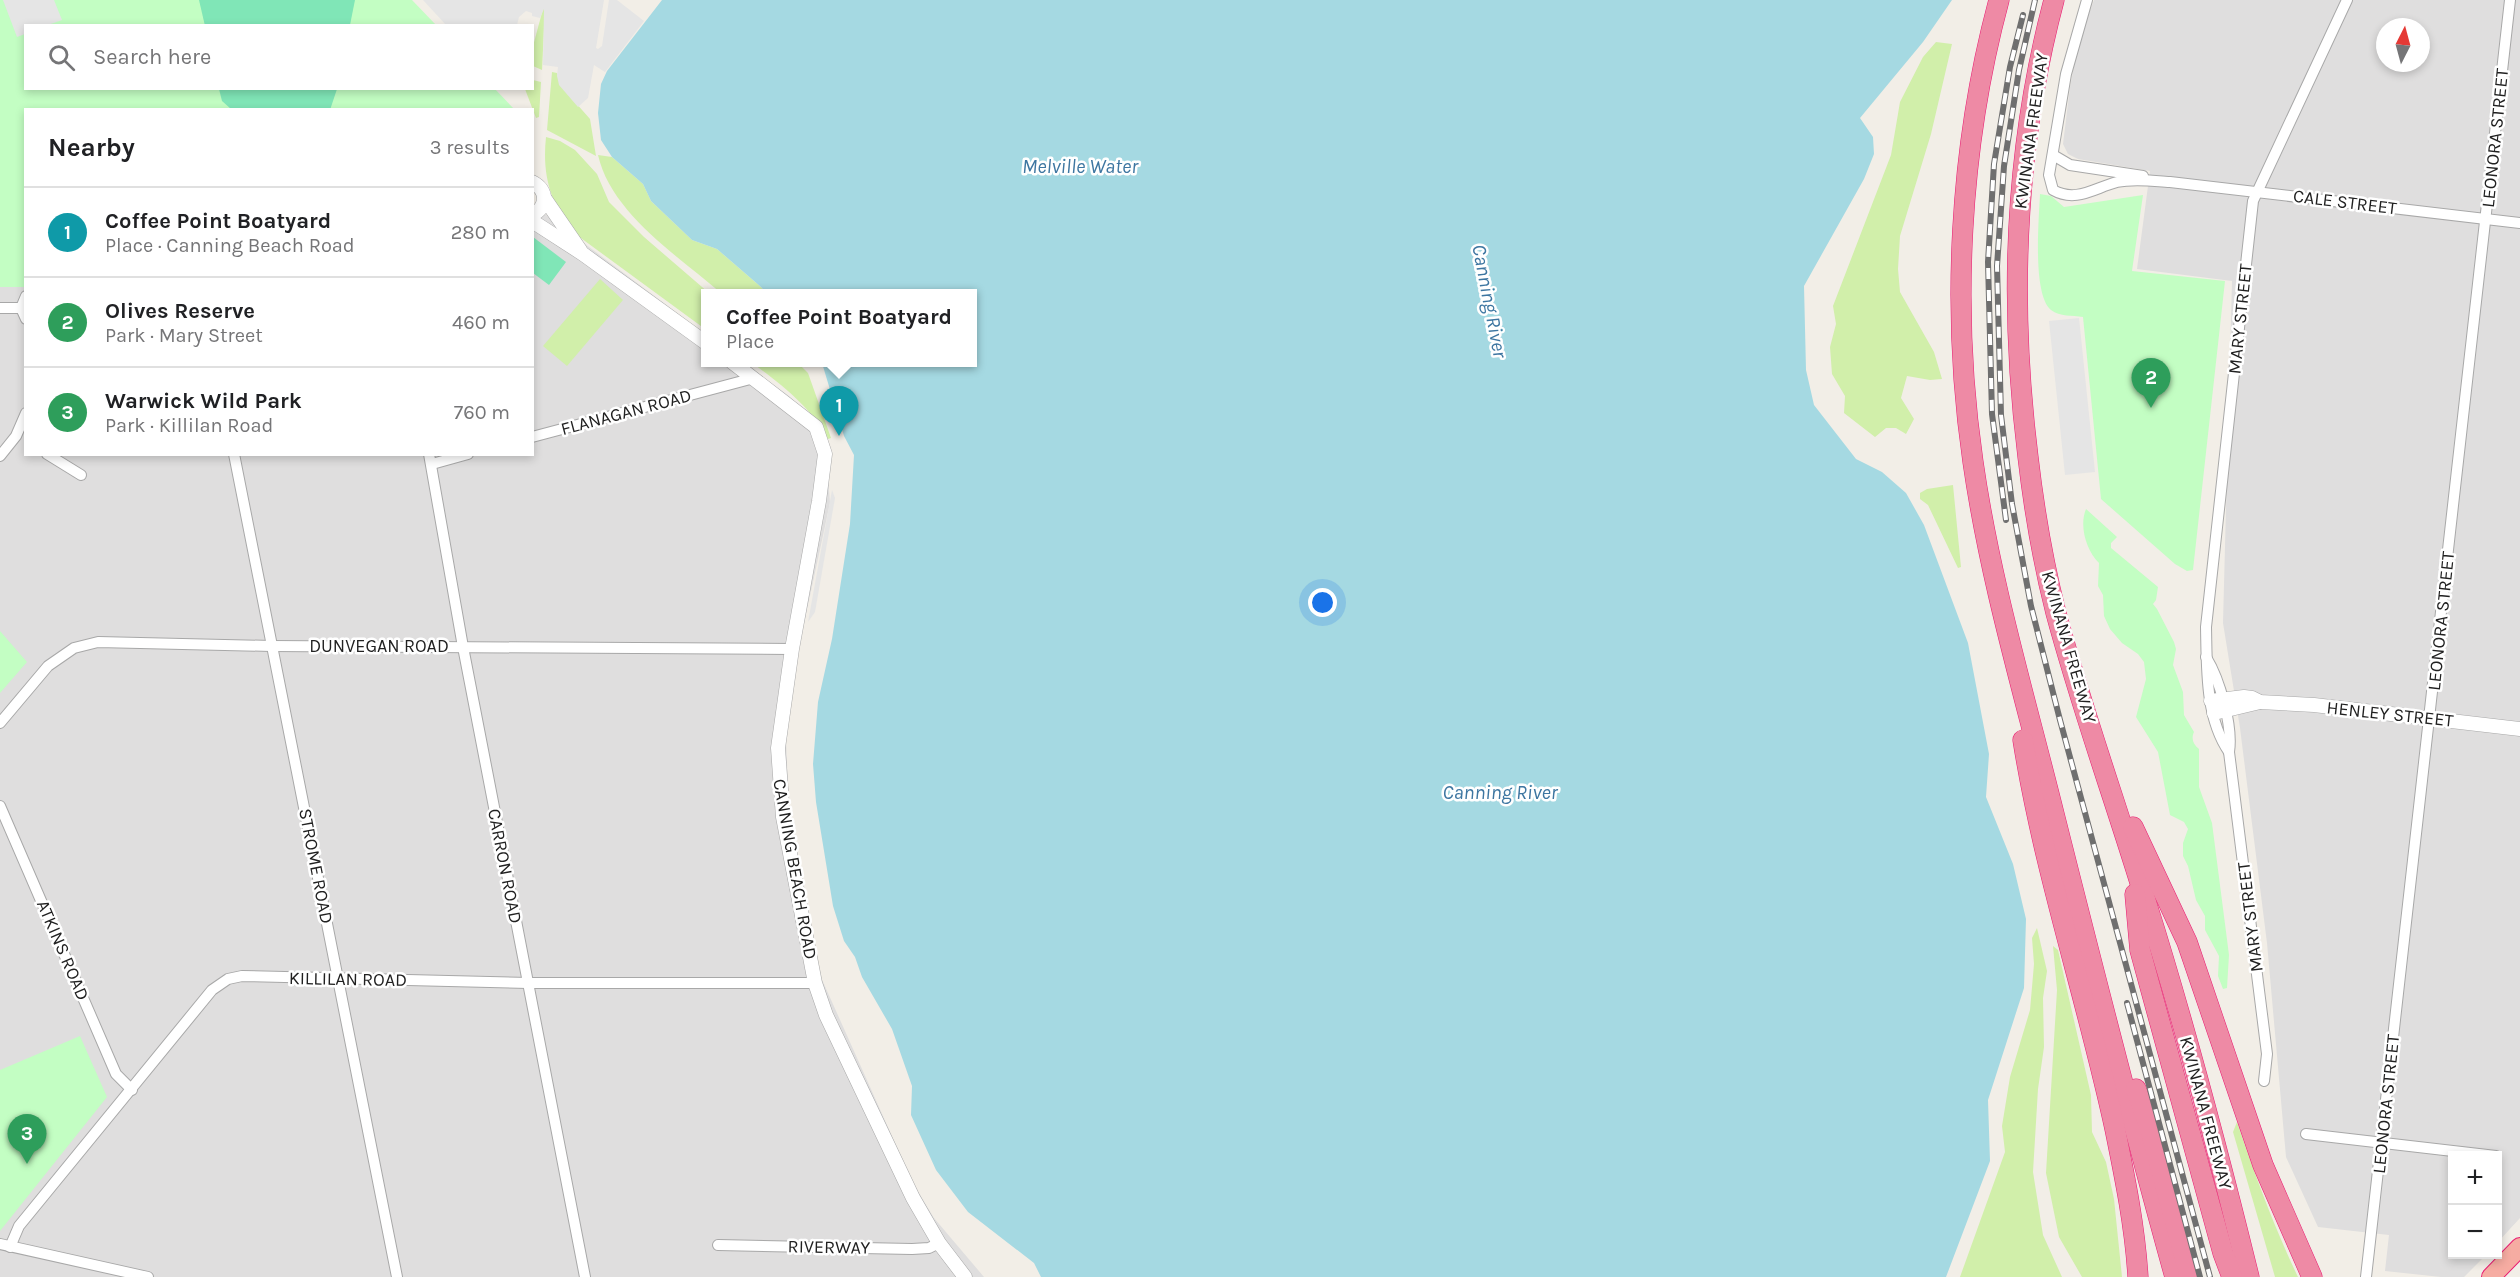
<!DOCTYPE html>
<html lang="en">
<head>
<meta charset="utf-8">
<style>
  body { margin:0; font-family:Karla,sans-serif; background:#f6f6f6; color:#202124 }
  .controls { position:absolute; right:18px; bottom:18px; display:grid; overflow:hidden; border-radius:0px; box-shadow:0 3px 9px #0003 }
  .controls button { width:54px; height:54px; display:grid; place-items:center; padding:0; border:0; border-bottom:2px solid #e0e0e0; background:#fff; color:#202124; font:30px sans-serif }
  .compass { position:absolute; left:2376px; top:18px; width:54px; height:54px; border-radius:50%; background:#fff; box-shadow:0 3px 9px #0003; rotate:6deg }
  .you { position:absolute; left:1323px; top:603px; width:21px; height:21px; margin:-15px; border:4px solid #fff; border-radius:50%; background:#1a73e8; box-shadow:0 0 0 9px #1a73e833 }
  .badge { display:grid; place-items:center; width:39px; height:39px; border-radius:50%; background:#d20011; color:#fff; font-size:20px; font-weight:700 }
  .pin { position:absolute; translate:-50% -50px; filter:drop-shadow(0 2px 3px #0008) }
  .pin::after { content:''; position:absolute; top:32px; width:21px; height:18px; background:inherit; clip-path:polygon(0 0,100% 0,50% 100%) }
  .popup { position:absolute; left:701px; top:289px; width:276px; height:78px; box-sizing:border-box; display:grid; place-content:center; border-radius:0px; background:#fff; filter:drop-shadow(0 2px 4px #0005); font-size:20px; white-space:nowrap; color:#757577 }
  .popup b { font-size:22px; color:#202124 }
  .popup::after { content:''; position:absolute; left:50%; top:100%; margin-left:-12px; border:12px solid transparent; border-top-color:#fff }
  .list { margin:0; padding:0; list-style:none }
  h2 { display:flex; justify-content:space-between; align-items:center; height:78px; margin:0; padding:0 24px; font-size:26px }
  h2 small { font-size:20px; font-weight:400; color:#757577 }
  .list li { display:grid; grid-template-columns:39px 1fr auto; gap:18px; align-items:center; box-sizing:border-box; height:90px; padding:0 24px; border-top:2px solid #e0e0e0 }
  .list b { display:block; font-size:22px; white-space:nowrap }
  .list p { margin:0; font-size:20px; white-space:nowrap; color:#757577 }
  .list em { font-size:20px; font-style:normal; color:#757577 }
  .icon { flex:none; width:33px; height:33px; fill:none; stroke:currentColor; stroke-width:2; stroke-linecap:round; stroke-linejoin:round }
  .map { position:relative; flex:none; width:2520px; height:1277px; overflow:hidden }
  .search { position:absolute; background:#fff; box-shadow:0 3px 9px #0003; left:24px; top:24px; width:510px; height:66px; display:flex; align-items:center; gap:15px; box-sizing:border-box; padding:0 21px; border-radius:0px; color:#757577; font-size:22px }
  .panel { position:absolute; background:#fff; box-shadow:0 3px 9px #0003; left:24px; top:108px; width:510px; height:348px; border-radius:0px }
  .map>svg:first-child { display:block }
  .residential { fill:#dfdede; fill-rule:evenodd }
  .grass { fill:#d1efaa }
  .park { fill:#c3fec3 }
  .pitch { fill:#80e6b7 }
  .parking { fill:#e5e5e5 }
  .water { fill:#a5d9e2 }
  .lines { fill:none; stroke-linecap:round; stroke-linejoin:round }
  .minor-casing { stroke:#a8a8a8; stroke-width:12 }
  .tertiary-casing { stroke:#a8a8a8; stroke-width:15 }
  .trunk-casing { stroke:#e91b72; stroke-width:20 }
  .motorway-casing { stroke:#e91b72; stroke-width:21 }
  .minor { stroke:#fff; stroke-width:10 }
  .tertiary { stroke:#fff; stroke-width:14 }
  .trunk { stroke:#f6aca2; stroke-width:18 }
  .motorway { stroke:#ee8aa5; stroke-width:20 }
  .rail-casing { stroke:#6f6f6f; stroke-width:6 }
  .rail { stroke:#fff; stroke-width:4; stroke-dasharray:11; stroke-linecap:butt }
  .labels { text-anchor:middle; stroke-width:5; stroke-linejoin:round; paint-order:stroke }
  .street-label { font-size:18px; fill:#212121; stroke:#fff }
  .water-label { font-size:20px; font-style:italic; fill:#3d76a1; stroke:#fff }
</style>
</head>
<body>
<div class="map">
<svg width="2520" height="1277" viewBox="0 0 2520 1277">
  <rect width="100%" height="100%" fill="#f2eee7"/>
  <g class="residential">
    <path d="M2094 0H2520V1218L2498 1242V1156H2452V1254L2486 1255 2464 1277H2441L2385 1271 2389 1235 2318 1227 2286 1157 2267 943 2240 728 2223 623 2232 281 2137 269 2150 171 2078 159 2068 154 2063 144 2070 87 2079 40ZM2385 27H2421V63H2385Z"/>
    <polygon points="533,205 705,334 706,362 744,363 789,396 811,417 826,451 830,503 797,656 786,739 789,811 815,964 913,1183 934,1218 984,1277 0,1277 0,287 25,287 26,454 532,454"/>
  </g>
  <g class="grass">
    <polygon points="543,9 545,9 542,70 533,66 533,46"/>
    <polygon points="1936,42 1952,44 1931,134 1900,236 1898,269 1900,292 1934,352 1942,379 1930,380 1907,376 1901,398 1914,419 1906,434 1896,428 1886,428 1875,437 1844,413 1845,396 1832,374 1830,347 1836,324 1833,306 1891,155 1900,102 1923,57"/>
    <polygon points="552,72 557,73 560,85 590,119 596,156 547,130"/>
    <polygon points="533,80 541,82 539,117 536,118 525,89 532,88"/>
    <path d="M546 137 560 141 575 150 597 174 609 202 644 237 709 293 706 294 705 329 574 233C550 203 542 175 546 137Z"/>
    <path d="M598 155 612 157 643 184 651 201 692 240 717 249 761 287 766 293H721C678 256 611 213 598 155Z"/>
    <polygon points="600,279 623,300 567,366 543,346"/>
    <path d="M752 363H798L808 373 831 438 828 439C812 408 780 383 752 363Z"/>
    <polygon points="1953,485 1961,567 1958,568 1928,505 1920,499 1920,493 1927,489"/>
    <polygon points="2037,928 2047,971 2043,998 2044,1047 2038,1089 2033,1172 2043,1235 2062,1277 1960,1277 2005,1152 2002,1126 2010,1077 2030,1010 2034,964 2032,938"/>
    <polygon points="2053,946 2058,950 2091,1095 2092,1132 2106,1162 2114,1199 2122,1277 2082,1277 2059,1237 2046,1173 2057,990"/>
    <path d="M2237 1122C2255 1175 2274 1227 2298 1277H2275L2233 1132Z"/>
  </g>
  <g class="park">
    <polygon points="0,0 412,0 436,25 26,26 26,88 494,88 514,109 26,110 25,287 0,287"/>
    <path d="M2040 194 2051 196 2064 207 2143 195 2132 271 2225 281 2193 570 2187 571 2175 564 2101 499 2083 317C2072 315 2060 317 2051 310 2032 294 2039 218 2040 194Z"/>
    <path d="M2086 509 2117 537 2111 543V548L2158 587 2156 600 2153 604 2157 609 2174 642 2176 649 2173 665 2183 692 2184 715 2194 732C2191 739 2193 744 2199 749V787L2212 823 2229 955 2227 988 2223 989 2218 976 2219 956 2205 930V916L2196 900 2188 866 2183 856V843L2188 829 2184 822 2170 815 2158 752 2136 717 2146 679 2144 662 2138 654 2122 643 2110 629 2104 616 2103 595 2098 586 2099 563C2086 550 2079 526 2086 509Z"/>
    <polygon points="0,631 27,662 0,693"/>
    <polygon points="80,1036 107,1097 0,1231 0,1070"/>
  </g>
  <g class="pitch">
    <polygon points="199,0 355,0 350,25 205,26"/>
    <polygon points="219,89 219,88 337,89 330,110 231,109 222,101"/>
    <polygon points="533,237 566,262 549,285 533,273"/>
  </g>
  <g class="parking">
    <polygon points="3,0 54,0 62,20 48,25 26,26 25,34 17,37"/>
    <polygon points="423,0 604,0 596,48 598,49 602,46 609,0 617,0 644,21 605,72 594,65 588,98 578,107 559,85 557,76 558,67 543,65 544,9 540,18 532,16 532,13 526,11 519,17 517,25 446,25"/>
    <polygon points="2079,318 2095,472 2065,475 2049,321"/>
    <polygon points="832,490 835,498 815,612 808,622"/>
  </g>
  <polygon class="water" points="662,0 1952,0 1923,42 1860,118 1873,137 1874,154 1864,179 1804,286 1806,370 1814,405 1856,459 1882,472 1906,493 1924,525 1968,643 1989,754 1986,797 2013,864 2026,919 2024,988 1988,1100 1990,1161 1946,1277 1041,1277 1034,1263 968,1212 936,1170 911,1115 912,1086 892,1029 862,977 855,957 844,941 833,906 816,802 813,764 818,702 832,639 850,524 854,455 844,436 822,363 972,362 972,294 766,293 761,287 717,249 692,240 651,201 643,184 612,157 601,140 598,113 601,84 607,71"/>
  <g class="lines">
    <defs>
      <g id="minor">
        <path d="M2087 0 2066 74 2049 175 2053 190C2076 203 2094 188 2117 182 2134 178 2153 181 2170 182L2520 223"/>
        <polyline points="2053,155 2070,165 2143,176"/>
        <polyline points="26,296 21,308 26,319"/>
        <polyline points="0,308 21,308"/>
        <polyline points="532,437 754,378"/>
        <polyline points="47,454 81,475"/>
        <polyline points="234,454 397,1277"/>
        <polyline points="429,454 463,647 585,1277"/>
        <polyline points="0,456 16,436 26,413"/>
        <polyline points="432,464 468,454"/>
        <path d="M2206 657C2220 680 2233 726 2229 752L2267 1054 2264 1081"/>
        <polyline points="0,723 48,666 74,648 98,642 271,646 792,649"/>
        <path d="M2229 752C2205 717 2207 668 2206 627L2253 201 2347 0"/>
        <polyline points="0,806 116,1074 132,1090"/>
        <polyline points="2306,1134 2496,1156"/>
        <polyline points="0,1244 148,1277"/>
        <polyline points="718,1245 912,1249 929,1248 939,1243"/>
        <polyline points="10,1247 19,1226 212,990 228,979 242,976 528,983 815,983"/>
        <polyline points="2366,1277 2510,0"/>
      </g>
      <g id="tertiary">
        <path d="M532 182C548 190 548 207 532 215"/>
        <polyline points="545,199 580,250"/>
        <polyline points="532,221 583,254 706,343"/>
        <polyline points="732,362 816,427 825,454 819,501 792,649 778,748 783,817 815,983 826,1015 913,1198 939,1243 965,1277"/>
        <polyline points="2211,701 2244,697 2252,698 2260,702 2314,705 2520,729"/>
        <polyline points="2214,713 2260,702"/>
      </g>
      <polyline id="trunk" points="2491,1277 2520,1247"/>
      <g id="motorway">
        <path d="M1999 0C1959 148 1951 311 1973 462 1990 581 2025 697 2054 814 2093 969 2132 1123 2175 1277"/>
        <path d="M2054 0C2014 150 2009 304 2028 457 2034 509 2043 562 2056 613 2082 710 2117 806 2146 902 2185 1026 2218 1151 2249 1277"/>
        <path d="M2023 740C2044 872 2087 999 2115 1129 2125 1178 2135 1227 2138 1277"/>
        <polyline points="2133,827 2187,942 2263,1165 2312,1277"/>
        <polyline points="2135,894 2140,950 2223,1253 2232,1277"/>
        <polyline points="2136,1089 2149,1125 2190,1277"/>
      </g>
    </defs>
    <use href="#minor" class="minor-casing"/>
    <use href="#tertiary" class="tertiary-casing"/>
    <use href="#trunk" class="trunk-casing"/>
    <use href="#motorway" class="motorway-casing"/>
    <use href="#minor" class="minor"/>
    <use href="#tertiary" class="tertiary"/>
    <use href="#trunk" class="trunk"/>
    <use href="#motorway" class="motorway"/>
    <defs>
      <g id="rail">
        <polyline points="2035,0 2019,70 2004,166 1997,266 2001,415 2012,504 2031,606 2060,720 2210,1277"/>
        <polyline points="2006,520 1992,414 1988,262 1994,164 2010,67 2023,15"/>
        <polyline points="2127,1003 2200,1277"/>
      </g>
    </defs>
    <use href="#rail" class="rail-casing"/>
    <use href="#rail" class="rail"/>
  </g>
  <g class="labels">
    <g class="street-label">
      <text transform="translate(2031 131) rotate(-82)" y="6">KWINANA FREEWAY</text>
      <text transform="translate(2495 138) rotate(-84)" y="6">LEONORA STREET</text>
      <text transform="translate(2345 202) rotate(7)" y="6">CALE STREET</text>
      <text transform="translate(2240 319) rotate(-84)" y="6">MARY STREET</text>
      <text transform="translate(626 412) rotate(-15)" y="6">FLANAGAN ROAD</text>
      <text transform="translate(2441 621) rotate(-84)" y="6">LEONORA STREET</text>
      <text x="379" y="652">DUNVEGAN ROAD</text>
      <text transform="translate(2069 647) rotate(74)" y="6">KWINANA FREEWAY</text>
      <text transform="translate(2390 714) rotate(6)" y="6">HENLEY STREET</text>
      <text transform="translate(316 866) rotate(79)" y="6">STROME ROAD</text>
      <text transform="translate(505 866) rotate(79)" y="6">CARRON ROAD</text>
      <text transform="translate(795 869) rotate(80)" y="6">CANNING BEACH ROAD</text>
      <text transform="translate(2250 917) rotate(-97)" y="6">MARY STREET</text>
      <text transform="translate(63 950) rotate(67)" y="6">ATKINS ROAD</text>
      <text transform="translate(348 979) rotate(1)" y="6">KILLILAN ROAD</text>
      <text transform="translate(2386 1104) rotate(-84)" y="6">LEONORA STREET</text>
      <text transform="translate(2206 1113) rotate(75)" y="6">KWINANA FREEWAY</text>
      <text transform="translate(829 1247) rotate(1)" y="6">RIVERWAY</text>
    </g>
    <g class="water-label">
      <text x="1080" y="173">Melville Water</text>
      <text transform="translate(1490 301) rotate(79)" y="7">Canning River</text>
      <text x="1500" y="799">Canning River</text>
    </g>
  </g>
</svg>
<div class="controls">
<button>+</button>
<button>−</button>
</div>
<svg class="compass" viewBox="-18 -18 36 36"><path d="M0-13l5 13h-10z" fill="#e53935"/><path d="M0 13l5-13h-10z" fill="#757577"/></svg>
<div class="you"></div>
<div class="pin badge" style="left:839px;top:436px;background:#0f9aa8">1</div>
<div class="popup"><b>Coffee Point Boatyard</b>Place</div>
<div class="pin badge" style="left:2151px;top:408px;background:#2e9e5b">2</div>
<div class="pin badge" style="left:27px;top:1164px;background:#2e9e5b">3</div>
<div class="search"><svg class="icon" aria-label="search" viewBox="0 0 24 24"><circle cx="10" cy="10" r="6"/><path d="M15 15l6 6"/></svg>Search here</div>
<section class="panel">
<h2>Nearby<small>3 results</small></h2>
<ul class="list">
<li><span class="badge" style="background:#0f9aa8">1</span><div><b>Coffee Point Boatyard</b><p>Place · Canning Beach Road</p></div><em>280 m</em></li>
<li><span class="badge" style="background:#2e9e5b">2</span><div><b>Olives Reserve</b><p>Park · Mary Street</p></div><em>460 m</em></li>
<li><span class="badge" style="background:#2e9e5b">3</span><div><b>Warwick Wild Park</b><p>Park · Killilan Road</p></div><em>760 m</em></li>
</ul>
</section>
</div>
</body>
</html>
